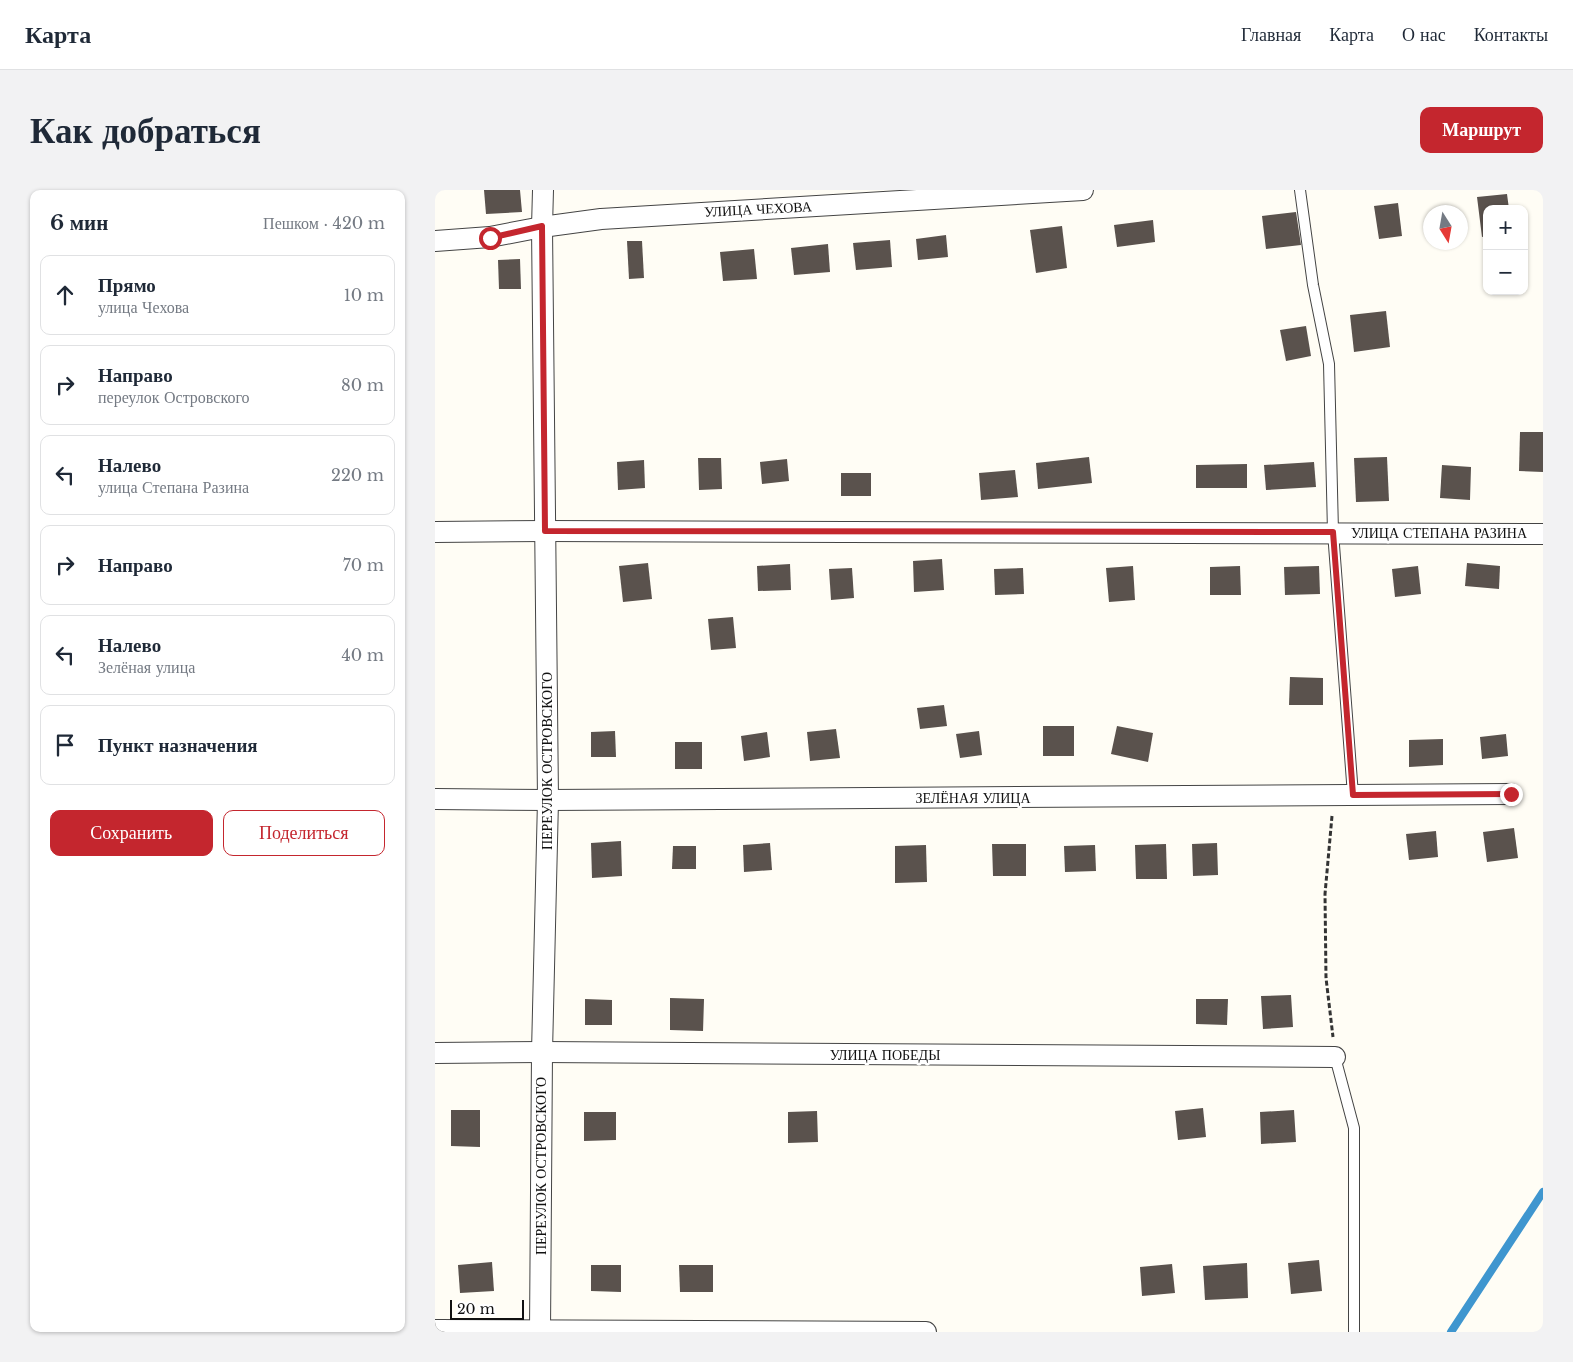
<!DOCTYPE html>
<html lang="ru">
<head>
<meta charset="utf-8">
<style>
  body { margin:0; font-family:"Libre Baskerville",serif; background:#f2f2f3; color:#1f2937 }
  .controls { position:absolute; right:15px; top:15px; display:grid; overflow:hidden; border-radius:10px; box-shadow:0 1px 4px #0004 }
  .controls button { width:45px; height:45px; display:grid; place-items:center; padding:0; border:0; border-bottom:1px solid #e0e1e3; background:#fff; color:#1f2937; font:25px sans-serif }
  .compass { position:absolute; left:988px; top:15px; width:45px; height:45px; border-radius:50%; background:#fff; box-shadow:0 1px 4px #0004; rotate:169deg }
  .scale { position:absolute; left:15px; bottom:12px; width:74px; box-sizing:border-box; padding-left:5px; border:2px solid #111; border-top:0; font-size:14px; line-height:18px; white-space:nowrap; color:#111; -webkit-text-stroke:4px #fff; paint-order:stroke }
  .stop { position:absolute; width:15px; height:15px; margin:-11px; border:4px solid #c4262e; border-radius:50%; background:#fff }
  .stop.end { background:#c4262e; border-color:#fff; box-shadow:0 1px 5px #0008 }
  .list { margin:0; padding:0; list-style:none }
  h2 { display:flex; justify-content:space-between; align-items:center; height:65px; margin:0; padding:0 20px; font-size:21px }
  h2 small { font-size:16px; font-weight:400; color:#747a83 }
  .list li { display:grid; grid-template-columns:32px 1fr auto; gap:15px; align-items:center; box-sizing:border-box; height:80px; margin:0 10px 10px; padding:0 10px; border:1px solid #e0e1e3; border-radius:10px }
  .list b { display:block; font-size:19px; white-space:nowrap }
  .list p { margin:0; font-size:16px; white-space:nowrap; color:#747a83 }
  .list em { font-size:16px; font-style:normal; color:#747a83 }
  .actions { display:flex; gap:10px; padding:15px 20px }
  .actions a { flex:1; padding:11px 0; border:1px solid #c4262e; border-radius:10px; text-align:center; font-size:18px; color:#c4262e }
  .actions .main { background:#c4262e; color:#fff }
  .icon { flex:none; width:28px; height:28px; fill:none; stroke:currentColor; stroke-width:2; stroke-linecap:round; stroke-linejoin:round }
  .map { position:relative; flex:none; width:1108px; height:1142px; overflow:hidden; border-radius:10px }
  header { display:flex; align-items:center; gap:30px; box-sizing:border-box; height:70px; padding:0 25px; background:#fff; border-bottom:1px solid #e0e1e3 }
  header strong { font-size:24px }
  nav { display:flex; gap:28px; margin-inline-start:auto; font-size:18px }
  .intro { display:flex; align-items:center; justify-content:space-between; box-sizing:border-box; height:120px; padding:0 30px }
  h1 { margin:0; font-size:35px }
  .button { padding:12px 22px; border-radius:10px; background:#c4262e; color:#fff; font-size:18px; font-weight:700 }
  main { display:flex; gap:30px; padding:0 30px }
  aside { flex:1; background:#fff; border-radius:10px; box-shadow:0 1px 4px #0004 }
  .map>svg:first-child { display:block }
  .lines { fill:none; stroke-linecap:round; stroke-linejoin:round }
  .stream { stroke:#3f96cf; stroke-width:8 }
  .building { fill:#5a524d }
  .lane-casing { stroke:#444; stroke-width:12 }
  .street-casing { stroke:#444; stroke-width:22 }
  .path { stroke:#333; stroke-width:3; stroke-dasharray:5 2.5; stroke-linecap:butt }
  .lane { stroke:#fff; stroke-width:10 }
  .street { stroke:#fff; stroke-width:20 }
  .route { stroke:#c4262e; stroke-width:6 }
  .labels { text-anchor:middle; stroke-width:5; stroke-linejoin:round; paint-order:stroke }
  .street-label { font-size:14px; fill:#111; stroke:#fff }
</style>
</head>
<body>
<header>
<strong>Карта</strong>
<nav><a>Главная</a><a>Карта</a><a>О нас</a><a>Контакты</a></nav>
</header>
<div class="intro"><h1>Как добраться</h1><a class="button">Маршрут</a></div>
<main>
<aside>
<h2>6 мин<small>Пешком · 420 m</small></h2>
<ul class="list">
<li><svg class="icon" aria-label="ahead" viewBox="0 0 24 24"><path d="M12 20V5M6 11l6-6 6 6"/></svg><div><b>Прямо</b><p>улица Чехова</p></div><em>10 m</em></li>
<li><svg class="icon" aria-label="right" viewBox="0 0 24 24"><path d="M7 20v-9h11M14 6l5 5-5 5"/></svg><div><b>Направо</b><p>переулок Островского</p></div><em>80 m</em></li>
<li><svg class="icon" aria-label="left" viewBox="0 0 24 24"><path d="M17 20v-9H6M10 6l-5 5 5 5"/></svg><div><b>Налево</b><p>улица Степана Разина</p></div><em>220 m</em></li>
<li><svg class="icon" aria-label="right" viewBox="0 0 24 24"><path d="M7 20v-9h11M14 6l5 5-5 5"/></svg><div><b>Направо</b></div><em>70 m</em></li>
<li><svg class="icon" aria-label="left" viewBox="0 0 24 24"><path d="M17 20v-9H6M10 6l-5 5 5 5"/></svg><div><b>Налево</b><p>Зелёная улица</p></div><em>40 m</em></li>
<li><svg class="icon" aria-label="arrive" viewBox="0 0 24 24"><path d="M6 21V4h12l-3 4 3 4H6"/></svg><div><b>Пункт назначения</b></div></li>
</ul>
<div class="actions"><a class="main">Сохранить</a><a>Поделиться</a></div>
</aside>
<div class="map">
<svg width="1108" height="1142" viewBox="0 0 1108 1142">
  <rect width="100%" height="100%" fill="#fffdf5"/>
  <g class="lines">
    <polyline class="stream" points="1016,1142 1108,1002"/>
  </g>
  <g class="building">
    <polygon points="49,0 85,0 87,22 51,24"/>
    <polygon points="1072,4 1074,19 1052,19 1052,46 1047,47 1042,7"/>
    <polygon points="963,13 967,46 944,49 939,16"/>
    <polygon points="861,22 866,55 831,59 827,26"/>
    <polygon points="718,30 720,52 682,57 679,35"/>
    <polygon points="627,36 632,78 601,83 595,40"/>
    <polygon points="511,45 513,67 483,70 481,49"/>
    <polygon points="455,50 457,77 421,80 418,53"/>
    <polygon points="192,51 207,51 209,88 194,89"/>
    <polygon points="393,54 395,82 359,85 356,58"/>
    <polygon points="319,59 322,89 288,91 285,62"/>
    <polygon points="85,69 86,99 64,99 63,70"/>
    <polygon points="951,121 955,157 919,162 915,125"/>
    <polygon points="871,136 876,166 851,171 845,140"/>
    <polygon points="1085,242 1108,242 1108,282 1084,281"/>
    <polygon points="654,267 657,293 603,299 601,273"/>
    <polygon points="952,267 954,311 921,312 919,268"/>
    <polygon points="263,268 286,268 287,299 264,300"/>
    <polygon points="352,269 354,291 327,294 325,272"/>
    <polygon points="209,270 210,298 183,300 182,272"/>
    <polygon points="879,272 881,297 831,300 829,275"/>
    <polygon points="812,274 812,298 761,298 761,275"/>
    <polygon points="1007,275 1036,277 1035,310 1005,308"/>
    <polygon points="580,280 583,307 546,310 544,283"/>
    <rect x="406" y="283" width="30" height="23"/>
    <polygon points="507,369 509,400 479,402 478,371"/>
    <polygon points="213,373 217,409 188,412 184,376"/>
    <polygon points="1032,373 1065,376 1064,399 1030,396"/>
    <polygon points="355,374 356,400 323,401 322,376"/>
    <polygon points="698,376 700,410 674,412 671,378"/>
    <polygon points="805,376 806,405 775,405 775,377"/>
    <polygon points="884,376 885,404 850,405 849,377"/>
    <polygon points="983,376 986,404 960,407 957,379"/>
    <polygon points="417,378 419,408 396,410 394,379"/>
    <polygon points="588,378 589,404 560,405 559,379"/>
    <polygon points="298,427 301,458 276,460 273,429"/>
    <polygon points="855,487 888,488 888,515 854,515"/>
    <polygon points="509,515 512,536 485,539 482,518"/>
    <rect x="608" y="536" width="31" height="30"/>
    <polygon points="682,536 718,543 713,572 676,564"/>
    <polygon points="401,539 405,568 375,571 372,542"/>
    <polygon points="180,541 181,567 156,567 156,542"/>
    <polygon points="544,541 547,565 525,568 521,544"/>
    <polygon points="332,542 335,567 309,571 306,546"/>
    <polygon points="1071,544 1073,566 1047,569 1045,547"/>
    <polygon points="1008,549 1008,575 974,577 974,550"/>
    <rect x="240" y="552" width="27" height="27"/>
    <polygon points="1079,638 1083,668 1052,672 1048,642"/>
    <polygon points="1001,641 1003,667 974,670 971,644"/>
    <polygon points="186,651 187,686 157,688 156,653"/>
    <polygon points="335,653 337,680 309,682 308,655"/>
    <polygon points="782,653 783,685 758,686 757,654"/>
    <polygon points="557,654 591,654 591,686 558,686"/>
    <polygon points="731,654 732,689 701,689 700,655"/>
    <polygon points="491,655 492,692 460,693 460,656"/>
    <polygon points="660,655 661,681 630,682 629,656"/>
    <polygon points="238,656 261,656 261,679 237,679"/>
    <polygon points="856,805 858,837 828,839 826,806"/>
    <polygon points="235,808 269,809 268,841 235,840"/>
    <polygon points="150,809 177,810 177,835 150,835"/>
    <polygon points="761,809 793,809 792,835 761,834"/>
    <polygon points="768,918 771,947 743,950 740,921"/>
    <polygon points="16,920 45,920 45,957 16,956"/>
    <polygon points="859,920 861,952 826,954 825,922"/>
    <polygon points="382,921 383,952 353,953 353,922"/>
    <polygon points="149,922 181,922 181,950 149,951"/>
    <polygon points="884,1070 887,1101 856,1104 853,1073"/>
    <polygon points="57,1072 59,1101 25,1103 23,1075"/>
    <polygon points="812,1073 813,1108 770,1110 768,1076"/>
    <polygon points="737,1074 740,1103 707,1106 705,1077"/>
    <polygon points="156,1075 186,1075 186,1102 156,1101"/>
    <polygon points="244,1075 278,1075 278,1102 245,1102"/>
  </g>
  <g class="lines">
    <defs>
      <g id="lane">
        <polyline points="865,0 878,95 894,174 898,342 918,605"/>
        <polyline points="900,867 919,938 919,1142"/>
      </g>
      <g id="street">
        <polyline points="0,51 55,47 107,37 166,29 648,0"/>
        <polyline points="0,342 110,341 1108,344"/>
        <polyline points="0,609 113,610 1076,604"/>
        <polyline points="0,863 107,862 900,867"/>
        <polyline points="0,1140 491,1142"/>
        <polyline points="105,1142 107,862 113,610 107,37 108,0"/>
      </g>
    </defs>
    <use href="#lane" class="lane-casing"/>
    <use href="#street" class="street-casing"/>
    <polyline class="path" points="897,626 890,704 891,788 898,847"/>
    <use href="#lane" class="lane"/>
    <use href="#street" class="street"/>
  </g>
  <g class="lines">
    <polyline class="route" points="55,48 107,36 110,341 898,342 918,605 1076,604"/>
  </g>
  <g class="labels">
    <g class="street-label">
      <text transform="translate(323 19) rotate(-3)" y="5">УЛИЦА ЧЕХОВА</text>
      <text x="1004" y="348">УЛИЦА СТЕПАНА РАЗИНА</text>
      <text transform="translate(112 571) rotate(-90)" y="5">ПЕРЕУЛОК ОСТРОВСКОГО</text>
      <text x="538" y="613">ЗЕЛЁНАЯ УЛИЦА</text>
      <text x="450" y="870">УЛИЦА ПОБЕДЫ</text>
      <text transform="translate(106 976) rotate(-90)" y="5">ПЕРЕУЛОК ОСТРОВСКОГО</text>
    </g>
  </g>
</svg>
<div class="controls">
<button>+</button>
<button>−</button>
</div>
<svg class="compass" viewBox="-18 -18 36 36"><path d="M0-13l5 13h-10z" fill="#e53935"/><path d="M0 13l5-13h-10z" fill="#747a83"/></svg>
<div class="scale">20 m</div>
<div class="stop" style="left:55px;top:48px"></div>
<div class="stop end" style="left:1076px;top:604px"></div>
</div>
</main>
</body>
</html>
